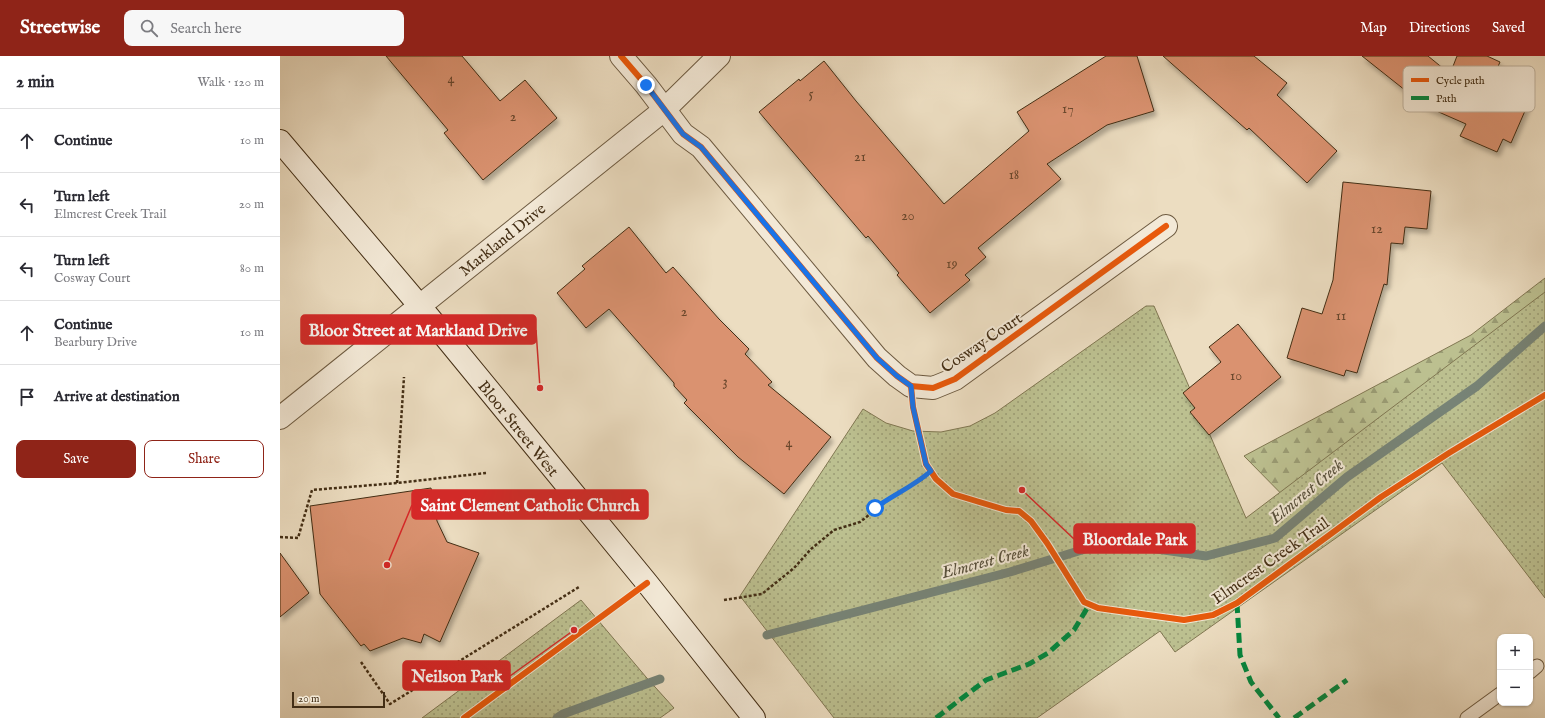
<!DOCTYPE html>
<html lang="en">
<head>
<meta charset="utf-8">
<style>
  body { margin:0; font-family:"IM FELL English",serif; background:#f7f7f7; color:#2b2b33 }
  .controls { position:absolute; right:12px; bottom:12px; display:grid; overflow:hidden; border-radius:8px; box-shadow:0 1px 3px #0004 }
  .controls button { width:36px; height:36px; display:grid; place-items:center; padding:0; border:0; border-bottom:1px solid #e1e1e2; background:#fff; color:#2b2b33; font:20px sans-serif }
  .scale { position:absolute; left:12px; bottom:10px; width:93px; box-sizing:border-box; padding-left:4px; border:2px solid #432e15; border-top:0; font-size:11px; line-height:14px; white-space:nowrap; color:#432e15; -webkit-text-stroke:3px #f3e9d7; paint-order:stroke }
  .stop { position:absolute; width:12px; height:12px; margin:-9px; border:3px solid #1a73e8; border-radius:50%; background:#fff }
  .stop.end { background:#1a73e8; border-color:#fff; box-shadow:0 1px 4px #0008 }
  .list { margin:0; padding:0; list-style:none }
  h2 { display:flex; justify-content:space-between; align-items:center; height:52px; margin:0; padding:0 16px; font-size:17px }
  h2 small { font-size:13px; font-weight:400; color:#7c7c81 }
  .list li { display:grid; grid-template-columns:26px 1fr auto; gap:12px; align-items:center; box-sizing:border-box; height:64px; padding:0 16px; border-top:1px solid #e1e1e2 }
  .list b { display:block; font-size:15px; white-space:nowrap }
  .list p { margin:0; font-size:13px; white-space:nowrap; color:#7c7c81 }
  .list em { font-size:13px; font-style:normal; color:#7c7c81 }
  .actions { display:flex; gap:8px; padding:12px 16px }
  .actions a { flex:1; padding:9px 0; border:1px solid #8f2418; border-radius:8px; text-align:center; font-size:14px; color:#8f2418 }
  .actions .main { background:#8f2418; color:#fff }
  .icon { flex:none; width:22px; height:22px; fill:none; stroke:currentColor; stroke-width:2; stroke-linecap:round; stroke-linejoin:round }
  .map { position:relative; flex:none; width:1265px; height:662px; overflow:hidden }
  header { display:flex; align-items:center; gap:24px; box-sizing:border-box; height:56px; padding:0 20px; background:#8f2418; color:#fff }
  header strong { font-size:19px }
  nav { display:flex; gap:22px; margin-inline-start:auto; font-size:14px }
  .search { width:280px; height:36px; background:#f7f7f7; display:flex; align-items:center; gap:10px; box-sizing:border-box; padding:0 14px; border-radius:8px; color:#7c7c81; font-size:15px }
  main { display:flex }
  aside { flex:1; background:#fff }
  .map>svg:first-child { display:block }
  .forest { fill:url(#forest-firs); stroke:#807752 }
  .park { fill:url(#park-dots); stroke:#807752 }
  .lines { fill:none; stroke-linecap:round; stroke-linejoin:round }
  .stream { stroke:#778376; stroke-width:9 }
  .building { fill:#da926f; stroke:#432e15; filter:url(#shadow) }
  .service-casing { stroke:#6d5a40; stroke-width:15 }
  .minor-casing { stroke:#6d5a40; stroke-width:24 }
  .secondary-casing { stroke:#432e15; stroke-width:24 }
  .path { stroke:#432e15; stroke-width:2.5; stroke-dasharray:3 2; stroke-linecap:butt }
  .service { stroke:#f3e9d7; stroke-width:13 }
  .minor { stroke:#f3e9d7; stroke-width:22 }
  .secondary { stroke:#f3e9d7; stroke-width:22 }
  .quiet { stroke:#00873e; stroke-width:5; stroke-dasharray:10 5; stroke-linecap:butt }
  .cycleway-casing { stroke:#f3e9d7; stroke-width:8 }
  .cycleway { stroke:#e8590c; stroke-width:6 }
  .route { stroke:#1a73e8; stroke-width:5 }
  .labels { text-anchor:middle; stroke-width:4; stroke-linejoin:round; paint-order:stroke }
  .number-label { font-size:14px; fill:#69472c }
  .street-label { font-size:16px; fill:#432e15; stroke:#f3e9d7 }
  .water-label { font-size:17px; font-style:italic; fill:#58513d; stroke:#f3e9d7 }
  .key { fill:#f3e9d7; stroke:#beb19d; stroke-width:1 }
  .key-label { font-size:11px; fill:#432e15 }
  .leader { fill:none; stroke:#d62828; stroke-width:1.5 }
  .callout-dot { fill:#d62828; stroke:#f3e9d7; stroke-width:1.5 }
  .callout { fill:#d62828; stroke:#d62828; stroke-width:1.5 }
  .callout-label { font-size:17px; text-anchor:middle; font-weight:bold; fill:#fff }
</style>
</head>
<body>
<header>
<strong>Streetwise</strong>
<div class="search"><svg class="icon" aria-label="search" viewBox="0 0 24 24"><circle cx="10" cy="10" r="6"/><path d="M15 15l6 6"/></svg>Search here</div>
<nav><a>Map</a><a>Directions</a><a>Saved</a></nav>
</header>
<main>
<aside>
<h2>2 min<small>Walk · 120 m</small></h2>
<ul class="list">
<li><svg class="icon" aria-label="ahead" viewBox="0 0 24 24"><path d="M12 20V5M6 11l6-6 6 6"/></svg><div><b>Continue</b></div><em>10 m</em></li>
<li><svg class="icon" aria-label="left" viewBox="0 0 24 24"><path d="M17 20v-9H6M10 6l-5 5 5 5"/></svg><div><b>Turn left</b><p>Elmcrest Creek Trail</p></div><em>20 m</em></li>
<li><svg class="icon" aria-label="left" viewBox="0 0 24 24"><path d="M17 20v-9H6M10 6l-5 5 5 5"/></svg><div><b>Turn left</b><p>Cosway Court</p></div><em>80 m</em></li>
<li><svg class="icon" aria-label="ahead" viewBox="0 0 24 24"><path d="M12 20V5M6 11l6-6 6 6"/></svg><div><b>Continue</b><p>Bearbury Drive</p></div><em>10 m</em></li>
<li><svg class="icon" aria-label="arrive" viewBox="0 0 24 24"><path d="M6 21V4h12l-3 4 3 4H6"/></svg><div><b>Arrive at destination</b></div></li>
</ul>
<div class="actions"><a class="main">Save</a><a>Share</a></div>
</aside>
<div class="map">
<svg width="1265" height="662" viewBox="0 0 1265 662">
  <defs>
    <pattern id="forest-firs" width="22" height="20" patternUnits="userSpaceOnUse"><rect width="22" height="20" fill="#bcc090"/><path d="M5 1l3.5 6h-7zM16 11l3.5 6h-7z" fill="#9a9c74"/></pattern>
    <pattern id="park-dots" width="8" height="8" patternUnits="userSpaceOnUse"><rect width="8" height="8" fill="#bcc090"/><path d="M2 2h.1M6 6h.1" fill="none" stroke="#9a9c74" stroke-width="1.8" stroke-linecap="round"/></pattern>
    <filter id="shadow"><feDropShadow dx="2.5" dy="4.5" stdDeviation="2" flood-color="#0004"/></filter>
  </defs>
  <rect width="100%" height="100%" fill="#ecddc1"/>
  <filter id="stains"><feTurbulence type="fractalNoise" baseFrequency=".005" numOctaves="4"/><feColorMatrix values="0 0 0 0 .2 0 0 0 0 .09 0 0 0 0 .02 0 0 0 .5 -.17"/></filter>
  <radialGradient id="worn" r=".72"><stop offset=".6" stop-color="#630" stop-opacity="0"/><stop offset="1" stop-color="#630" stop-opacity=".3"/></radialGradient>
  <polygon class="forest" points="1265,222 1265,299 1029,466 964,400 1191,279"/>
  <g class="park">
    <polygon points="1265,236 1265,542 1162,407 895,596 880,575 757,662 554,662 460,540 583,353 606,367 633,375 661,376 690,370 715,357 866,250 874,250 966,462"/>
    <polygon points="301,544 366,621 394,652 380,662 142,662"/>
  </g>
  <g class="lines">
    <g class="stream">
      <polyline points="487,579 730,516 828,486 926,500 995,482 1067,421 1197,330 1265,270"/>
      <polyline points="277,662 283,658 380,623"/>
    </g>
  </g>
  <g class="building">
    <polygon points="106,0 182,0 220,45 245,24 277,62 203,124 164,77 168,74"/>
    <polygon points="826,0 857,0 874,55 827,69 767,108 781,123 698,192 706,201 685,219 690,224 650,257 617,219 619,217 588,180 586,182 479,56 519,23 520,25 544,5 576,45 664,148 749,75 737,56"/>
    <polygon points="883,0 974,0 1007,27 997,39 1057,95 1027,127 969,72 967,74"/>
    <polygon points="1082,0 1148,0 1170,18 1177,0 1207,0 1220,6 1209,31 1248,48 1231,87 1223,83 1217,96 1180,80 1186,68 1145,50"/>
    <polygon points="1063,126 1151,135 1147,173 1125,171 1123,188 1111,187 1107,229 1104,228 1077,317 1066,314 1064,320 1007,302 1022,252 1042,258 1053,224"/>
    <polygon points="349,171 386,217 393,211 439,263 469,293 465,298 492,326 488,329 551,381 504,438 458,401 404,347 407,344 394,330 394,327 329,253 306,272 277,237 305,213 302,210"/>
    <polygon points="958,268 1001,321 929,379 910,356 915,352 903,337 941,306 929,291"/>
    <polygon points="151,432 157,465 167,486 199,497 160,586 144,578 141,587 123,582 90,595 84,588 81,590 40,538 30,450"/>
    <polygon points="0,497 29,537 0,561"/>
  </g>
  <g class="lines">
    <defs>
      <g id="service">
        <polyline points="1250,616 1257,610"/>
        <polyline points="1187,662 1220,638"/>
      </g>
      <g id="minor">
        <polyline points="341,0 366,29 403,78 421,91 597,302 617,320 631,330 653,332 675,323 886,170"/>
        <polyline points="0,362 384,54 439,0"/>
      </g>
      <polyline id="secondary" points="0,85 139,249 367,527 474,662"/>
    </defs>
    <use href="#service" class="service-casing"/>
    <use href="#minor" class="minor-casing"/>
    <use href="#secondary" class="secondary-casing"/>
    <g class="path">
      <polyline points="117,427 124,321"/>
      <polyline points="0,481 18,482 32,434 117,427 206,417"/>
      <polyline points="444,544 482,538 514,512 531,493 554,474 580,466 613,440 641,424 651,415"/>
      <polyline points="81,606 110,648 299,531"/>
    </g>
    <use href="#service" class="service"/>
    <use href="#minor" class="minor"/>
    <use href="#secondary" class="secondary"/>
    <g class="quiet">
      <polyline points="957,547 960,599 971,626 999,662"/>
      <polyline points="656,662 706,624 749,608 768,597 794,574 809,549"/>
      <polyline points="1014,662 1067,624"/>
    </g>
    <defs>
      <g id="cycleway">
        <polyline points="341,0 366,29 403,78 421,91 597,302 617,320 631,330 653,332 675,323 886,170"/>
        <polyline points="631,330 633,351 646,408 656,423 673,438 726,454 739,455 751,465 767,487 804,546 818,552 904,564 933,559 957,547 1101,441 1169,397 1265,339"/>
        <polyline points="184,662 367,527"/>
      </g>
    </defs>
    <use href="#cycleway" class="cycleway-casing"/>
    <use href="#cycleway" class="cycleway"/>
  </g>
  <g class="lines">
    <path class="route" d="M366 29 403 78 421 91 597 302 617 320 631 330 633 351 646 408 651 415C634 430 613 439 595 452"/>
  </g>
  <g class="labels">
    <g class="number-label">
      <text x="171" y="27">4</text>
      <text x="531" y="42">5</text>
      <text x="788" y="57">17</text>
      <text x="233" y="65">2</text>
      <text x="580" y="105">21</text>
      <text x="734" y="123">18</text>
      <text x="628" y="164">20</text>
      <text x="1097" y="177">12</text>
      <text x="672" y="212">19</text>
      <text x="404" y="260">2</text>
      <text x="1061" y="264">11</text>
      <text x="956" y="324">10</text>
      <text x="445" y="330">3</text>
      <text x="509" y="391">4</text>
    </g>
    <g class="street-label">
      <text transform="translate(222 183) rotate(-39)" y="6">Markland Drive</text>
      <text transform="translate(701 286) rotate(-34)" y="6">Cosway Court</text>
      <text transform="translate(239 372) rotate(51)" y="6">Bloor Street West</text>
      <text transform="translate(990 504) rotate(-35)" y="6">Elmcrest Creek Trail</text>
    </g>
    <g class="water-label">
      <text transform="translate(1026 435) rotate(-40)" y="6">Elmcrest Creek</text>
      <text transform="translate(705 505) rotate(-15)" y="6">Elmcrest Creek</text>
    </g>
  </g>
  <rect x="1123" y="10" width="132" height="46" rx="6" class="key"/>
  <rect x="1131" y="22" width="18" height="4" fill="#e8590c"/>
  <rect x="1131" y="40" width="18" height="4" fill="#00873e"/>
  <g class="key-label">
    <text x="1156" y="28">Cycle path</text>
    <text x="1156" y="46">Path</text>
  </g>
  <path class="leader" d="M260 332L256 274M107 509L132 449M742 434L794 483M294 574L230 620"/>
  <g class="callout-dot">
    <circle cx="260" cy="332" r="4"/>
    <circle cx="107" cy="509" r="4"/>
    <circle cx="742" cy="434" r="4"/>
    <circle cx="294" cy="574" r="4"/>
  </g>
  <g class="callout">
    <rect x="21" y="259" width="235" height="29" rx="4"/>
    <rect x="132" y="434" width="236" height="29" rx="4"/>
    <rect x="794" y="468" width="121" height="29" rx="4"/>
    <rect x="123" y="605" width="107" height="29" rx="4"/>
  </g>
  <g class="callout-label">
    <text x="138" y="280">Bloor Street at Markland Drive</text>
    <text x="250" y="455">Saint Clement Catholic Church</text>
    <text x="855" y="489">Bloordale Park</text>
    <text x="177" y="626">Neilson Park</text>
  </g>
  <rect width="100%" height="100%" filter="url(#stains)"/>
  <rect width="100%" height="100%" fill="url(#worn)"/>
</svg>
<div class="controls">
<button>+</button>
<button>−</button>
</div>
<div class="scale">20 m</div>
<div class="stop" style="left:595px;top:452px"></div>
<div class="stop end" style="left:366px;top:29px"></div>
</div>
</main>
</body>
</html>
